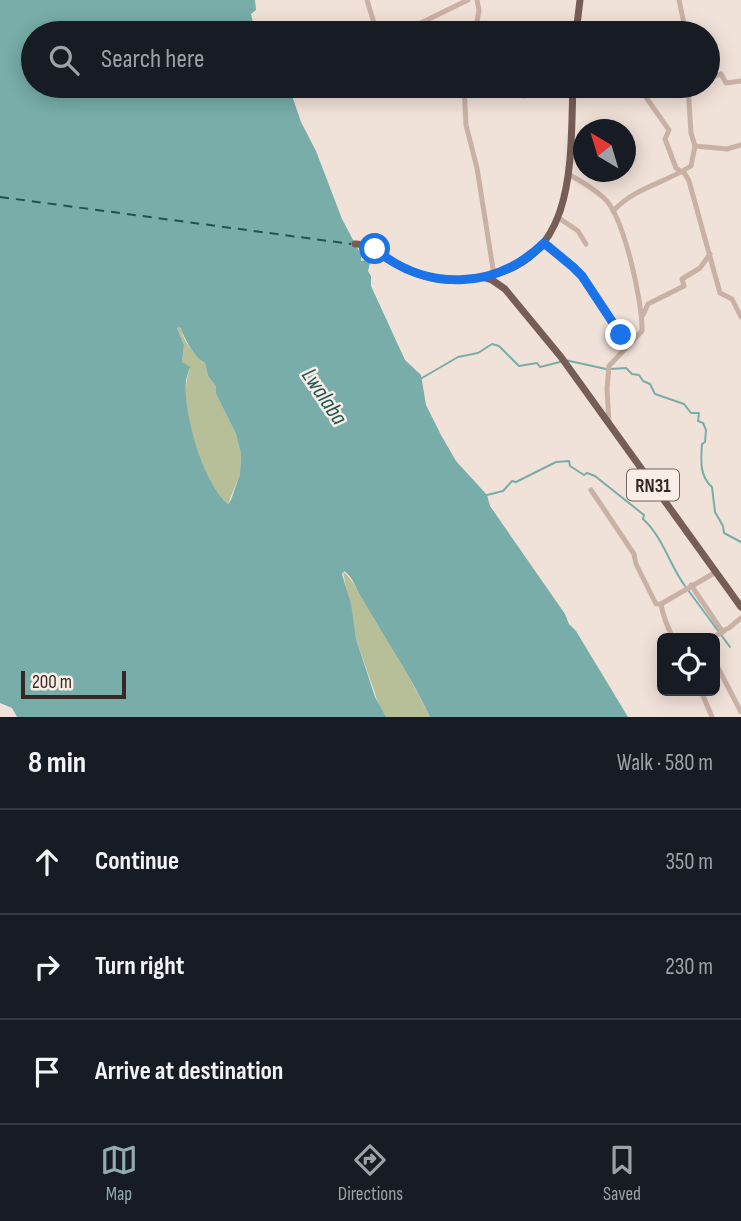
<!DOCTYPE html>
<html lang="en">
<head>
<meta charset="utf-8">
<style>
  body { margin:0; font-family:"Sofia Sans Condensed",sans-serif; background:#20242c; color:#f1f3f6 }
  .controls { position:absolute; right:21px; bottom:21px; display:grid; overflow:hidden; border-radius:10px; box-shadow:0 4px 18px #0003 }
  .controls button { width:63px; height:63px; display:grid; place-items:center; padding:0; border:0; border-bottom:2px solid #363941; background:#171b24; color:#f1f3f6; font:35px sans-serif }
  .compass { position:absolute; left:573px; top:119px; width:63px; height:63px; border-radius:50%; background:#171b24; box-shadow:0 4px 18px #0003; rotate:322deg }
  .scale { position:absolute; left:21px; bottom:18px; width:105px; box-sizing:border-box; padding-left:7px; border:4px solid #342926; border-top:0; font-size:19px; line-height:24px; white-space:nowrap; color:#342926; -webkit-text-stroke:5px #f9ede5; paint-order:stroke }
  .stop { position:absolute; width:21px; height:21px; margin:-16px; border:5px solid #1a73e8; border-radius:50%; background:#fff }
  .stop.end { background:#1a73e8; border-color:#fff; box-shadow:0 2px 7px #0008 }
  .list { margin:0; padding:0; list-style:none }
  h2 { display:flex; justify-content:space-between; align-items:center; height:91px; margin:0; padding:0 28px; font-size:30px }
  h2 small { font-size:23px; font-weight:400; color:#9ea1a6 }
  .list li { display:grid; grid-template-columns:46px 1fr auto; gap:21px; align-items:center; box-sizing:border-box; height:105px; padding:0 28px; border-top:2px solid #363941 }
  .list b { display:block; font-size:26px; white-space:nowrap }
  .list em { font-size:23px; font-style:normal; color:#9ea1a6 }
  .icon { flex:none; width:38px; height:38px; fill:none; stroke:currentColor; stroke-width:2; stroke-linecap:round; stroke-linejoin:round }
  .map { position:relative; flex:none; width:741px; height:717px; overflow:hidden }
  .search { position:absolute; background:#171b24; box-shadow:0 4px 18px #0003; left:21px; right:21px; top:21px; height:77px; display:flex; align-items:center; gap:18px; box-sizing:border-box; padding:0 24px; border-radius:38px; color:#9ea1a6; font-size:26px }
  .sheet { height:406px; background:#171b24 }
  nav { display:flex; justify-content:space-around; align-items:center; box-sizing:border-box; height:98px; border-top:2px solid #363941; background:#171b24; font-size:19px; color:#9ea1a6 }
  nav a { display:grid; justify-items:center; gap:4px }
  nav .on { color:#91acac }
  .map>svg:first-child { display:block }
  .green { fill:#b7bf99 }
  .water { fill:#78ada9; fill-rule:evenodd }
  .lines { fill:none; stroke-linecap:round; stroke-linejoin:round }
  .stream { stroke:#78ada9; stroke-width:2 }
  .ferry { stroke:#1c5552; stroke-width:2; stroke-dasharray:9 7; stroke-linecap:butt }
  .minor { stroke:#c9b1a5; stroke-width:5 }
  .major { stroke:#765e57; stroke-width:7 }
  .route { stroke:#1a73e8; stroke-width:9 }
  .labels { text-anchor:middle; stroke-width:5; stroke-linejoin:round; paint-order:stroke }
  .shield { fill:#f9ede5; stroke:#6f645f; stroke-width:2 }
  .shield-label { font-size:19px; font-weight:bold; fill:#342926 }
  .water-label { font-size:23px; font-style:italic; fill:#1c5552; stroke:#f9ede5 }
</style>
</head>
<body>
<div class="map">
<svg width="741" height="717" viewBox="0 0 741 717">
  <rect width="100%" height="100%" fill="#f1e2d9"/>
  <g class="green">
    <path d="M179 326C182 330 182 334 184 338 188 347 197 357 205 363L208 376 216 386V394L236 434 241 454 240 474 228 504C201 483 176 400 190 369L182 362 184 345 177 328Z"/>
    <path d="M343 572C355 576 420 697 430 717H386L380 708 356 639Z"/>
  </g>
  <path class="water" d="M0 0H255L256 10 251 14 253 23 259 26 262 33H33V86L289 87 301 122 316 151 342 219 361 255V261L367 260 370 263 368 271 371 276V286L405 360 421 375 426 405 441 435 456 461 487 495 490 506 565 614 569 624 576 631 628 717H430C410 675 385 638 362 598 356 589 353 577 344 571L342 574 351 604 356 639 375 697 386 717H17L12 708 0 703ZM180 327C185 339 192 355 205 363L208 376 216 386V394L236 434 241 454 240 474 231 500 228 504C203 484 183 413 186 382 186 377 189 372 190 367L182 362 184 345 177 328Z"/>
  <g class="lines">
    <g class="stream">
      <polyline points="565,360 606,369"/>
      <path d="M610 369 626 368 632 374 639 375 643 381 650 384 655 394 684 404 691 413H699L698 421 703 423 706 430 705 442 702 444C701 459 699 476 712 487L715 512 723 526 724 533 741 542"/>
      <polyline points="422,378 458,357 478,353 492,344 499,346 519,366 537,363 540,367 560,362"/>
      <path d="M487 495 503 491 512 481 516 482 556 462 569 461 570 466 584 475 587 473 595 476 644 515 643 519C663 537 670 566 685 586"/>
      <polyline points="688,590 730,647"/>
    </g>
    <polyline class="ferry" points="0,197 351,244"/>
    <g class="minor">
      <polyline points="367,0 377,33"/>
      <polyline points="679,0 686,33"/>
      <polyline points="400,33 468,0"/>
      <polyline points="475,33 479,10 477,0"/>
      <polyline points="708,78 721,74 726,83 741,81"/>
      <polyline points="464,86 466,125 477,168 494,275"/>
      <polyline points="638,86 669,130 665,139 676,168 685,174 689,181 720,293 732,299 741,317"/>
      <polyline points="448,91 509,93 525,96"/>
      <polyline points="695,146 727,149 741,145"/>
      <path d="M568 174C581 181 593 188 604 198 624 216 643 304 642 331L609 366 607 389 609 423"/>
      <path d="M613 211C636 187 663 184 691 166L695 146 691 133 688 86"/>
      <polyline points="559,218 578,231 586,244"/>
      <polyline points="544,243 574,267 581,276 629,345"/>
      <polyline points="643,315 648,304 684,286 682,279 700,268 710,254"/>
      <polyline points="591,490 634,554 636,564 656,604 661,604 716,572"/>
      <polyline points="691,585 722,631 729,628 741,618"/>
      <path d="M661 604C663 617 667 626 673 638"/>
      <polyline points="712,638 724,631"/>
      <polyline points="715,662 741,712"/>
      <polyline points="701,691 712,717"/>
    </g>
    <g class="major">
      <polyline points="576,33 580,0"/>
      <path d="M355 244C371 243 380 255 392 262 404 269 419 275 432 278 451 283 473 279 491 275 578 256 570 155 573 86"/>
      <polyline points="482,277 492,280 505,289 561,357 741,607"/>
    </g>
  </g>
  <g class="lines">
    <path class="route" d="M375 249C426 292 496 290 544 243L573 267 582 276 621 335"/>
  </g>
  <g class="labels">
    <rect class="shield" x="627" y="469.5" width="52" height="31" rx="5"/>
    <g class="shield-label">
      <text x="653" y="492">RN31</text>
    </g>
    <g class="water-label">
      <text transform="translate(325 396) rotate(56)" y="8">Lwalaba</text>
    </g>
  </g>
</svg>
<div class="controls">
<button><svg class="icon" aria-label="locate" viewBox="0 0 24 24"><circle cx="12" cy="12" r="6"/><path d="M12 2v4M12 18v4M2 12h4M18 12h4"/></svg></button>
</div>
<svg class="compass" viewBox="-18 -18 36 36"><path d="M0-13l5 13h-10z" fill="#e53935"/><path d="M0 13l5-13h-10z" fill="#9ea1a6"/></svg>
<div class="scale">200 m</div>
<div class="stop" style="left:375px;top:249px"></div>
<div class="stop end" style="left:621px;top:335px"></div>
<div class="search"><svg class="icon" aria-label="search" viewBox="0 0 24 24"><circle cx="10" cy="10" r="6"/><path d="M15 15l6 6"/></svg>Search here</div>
</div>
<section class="sheet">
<h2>8 min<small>Walk · 580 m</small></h2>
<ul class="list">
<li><svg class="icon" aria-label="ahead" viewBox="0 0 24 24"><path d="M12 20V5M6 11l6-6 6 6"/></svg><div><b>Continue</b></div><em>350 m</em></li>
<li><svg class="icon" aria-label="right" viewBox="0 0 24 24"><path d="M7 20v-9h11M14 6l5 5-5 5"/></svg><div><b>Turn right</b></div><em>230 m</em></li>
<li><svg class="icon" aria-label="arrive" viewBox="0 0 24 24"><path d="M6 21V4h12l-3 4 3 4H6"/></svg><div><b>Arrive at destination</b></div></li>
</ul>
</section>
<nav>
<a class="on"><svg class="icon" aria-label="map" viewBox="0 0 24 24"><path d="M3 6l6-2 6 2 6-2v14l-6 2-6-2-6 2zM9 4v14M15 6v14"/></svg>Map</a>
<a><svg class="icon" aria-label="directions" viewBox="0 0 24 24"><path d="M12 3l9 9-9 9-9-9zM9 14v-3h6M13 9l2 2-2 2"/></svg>Directions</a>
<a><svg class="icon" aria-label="saved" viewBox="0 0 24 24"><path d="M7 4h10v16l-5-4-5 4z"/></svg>Saved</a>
</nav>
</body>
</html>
